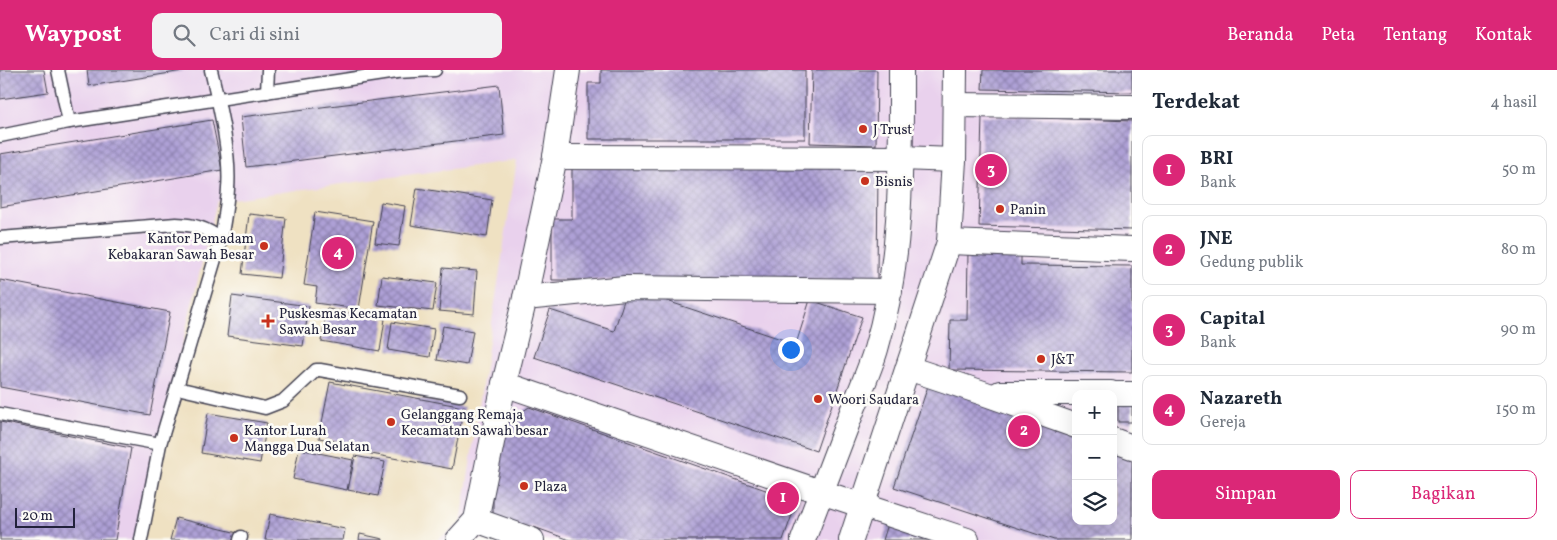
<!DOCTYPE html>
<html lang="id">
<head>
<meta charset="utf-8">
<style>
  body { margin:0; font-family:Vollkorn,serif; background:#f2f2f3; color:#1f2937 }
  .controls { position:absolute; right:15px; bottom:15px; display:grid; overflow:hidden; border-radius:10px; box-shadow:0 5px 20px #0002 }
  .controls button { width:45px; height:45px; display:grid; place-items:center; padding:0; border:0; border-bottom:1px solid #e0e1e3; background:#fff; color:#1f2937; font:25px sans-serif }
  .scale { position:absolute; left:15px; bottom:12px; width:60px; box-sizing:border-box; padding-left:5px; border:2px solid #22223b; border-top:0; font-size:14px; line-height:18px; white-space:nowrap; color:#22223b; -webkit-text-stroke:4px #fdfcf7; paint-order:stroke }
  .you { position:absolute; left:790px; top:279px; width:18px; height:18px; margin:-12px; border:4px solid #fff; border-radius:50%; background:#1a73e8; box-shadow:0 0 0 8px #1a73e833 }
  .badge { display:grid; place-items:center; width:32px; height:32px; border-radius:50%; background:#db2777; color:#fff; font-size:16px; font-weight:700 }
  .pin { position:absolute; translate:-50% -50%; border:2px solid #fff; box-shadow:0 1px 5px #0006 }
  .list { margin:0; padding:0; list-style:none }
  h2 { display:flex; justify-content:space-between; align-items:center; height:65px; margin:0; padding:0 20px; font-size:21px }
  h2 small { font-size:16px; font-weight:400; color:#747a83 }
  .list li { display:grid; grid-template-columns:32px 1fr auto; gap:15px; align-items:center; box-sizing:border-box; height:70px; margin:0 10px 10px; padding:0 10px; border:1px solid #e0e1e3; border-radius:10px }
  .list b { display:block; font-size:19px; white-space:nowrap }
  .list p { margin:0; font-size:16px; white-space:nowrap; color:#747a83 }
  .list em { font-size:16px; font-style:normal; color:#747a83 }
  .actions { display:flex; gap:10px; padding:15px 20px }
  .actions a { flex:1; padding:11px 0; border:1px solid #db2777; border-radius:10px; text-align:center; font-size:18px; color:#db2777 }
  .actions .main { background:#db2777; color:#fff }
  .icon { flex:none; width:28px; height:28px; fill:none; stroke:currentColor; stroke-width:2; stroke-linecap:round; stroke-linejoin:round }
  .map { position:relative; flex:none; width:1132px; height:470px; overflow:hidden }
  header { display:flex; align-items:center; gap:30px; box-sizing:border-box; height:70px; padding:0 25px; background:#db2777; color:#fff }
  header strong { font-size:24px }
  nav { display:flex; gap:28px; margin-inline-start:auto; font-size:18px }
  .search { width:350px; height:45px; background:#f2f2f3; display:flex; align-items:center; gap:12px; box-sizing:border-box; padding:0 18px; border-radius:10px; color:#747a83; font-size:19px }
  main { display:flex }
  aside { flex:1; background:#fff }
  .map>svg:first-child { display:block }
  .built { fill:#e9d1ed; fill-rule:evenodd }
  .building { fill:url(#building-cross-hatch) }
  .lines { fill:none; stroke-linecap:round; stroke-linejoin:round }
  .lane-casing { stroke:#413f4f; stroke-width:15 }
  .street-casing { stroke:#413f4f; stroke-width:26 }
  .lane { stroke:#fff; stroke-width:12 }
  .street { stroke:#fff; stroke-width:24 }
  .poi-dot { fill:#c8321e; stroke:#fdfcf7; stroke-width:2 }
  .labels { text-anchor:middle; stroke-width:5; stroke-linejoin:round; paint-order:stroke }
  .poi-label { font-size:14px; fill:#22223b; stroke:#fdfcf7; text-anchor:start }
</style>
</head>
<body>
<header>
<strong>Waypost</strong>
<div class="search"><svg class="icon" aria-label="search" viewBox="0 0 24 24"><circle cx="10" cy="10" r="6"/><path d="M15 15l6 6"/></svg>Cari di sini</div>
<nav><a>Beranda</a><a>Peta</a><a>Tentang</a><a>Kontak</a></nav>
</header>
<main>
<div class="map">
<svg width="1132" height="470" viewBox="0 0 1132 470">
  <defs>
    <pattern id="building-cross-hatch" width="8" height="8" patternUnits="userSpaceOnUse" patternTransform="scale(1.25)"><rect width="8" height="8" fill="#aea0d6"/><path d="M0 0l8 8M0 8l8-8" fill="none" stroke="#8d82af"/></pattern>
  </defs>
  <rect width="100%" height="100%" fill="#fdfcf7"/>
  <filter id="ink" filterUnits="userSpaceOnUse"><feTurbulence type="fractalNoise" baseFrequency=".02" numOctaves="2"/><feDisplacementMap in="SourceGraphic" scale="10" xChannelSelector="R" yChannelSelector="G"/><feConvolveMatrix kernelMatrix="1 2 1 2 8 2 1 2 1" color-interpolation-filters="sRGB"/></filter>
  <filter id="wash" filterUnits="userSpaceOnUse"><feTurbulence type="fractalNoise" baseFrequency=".0096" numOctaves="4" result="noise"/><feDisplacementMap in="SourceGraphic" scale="20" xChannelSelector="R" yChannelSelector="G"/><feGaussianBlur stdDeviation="1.12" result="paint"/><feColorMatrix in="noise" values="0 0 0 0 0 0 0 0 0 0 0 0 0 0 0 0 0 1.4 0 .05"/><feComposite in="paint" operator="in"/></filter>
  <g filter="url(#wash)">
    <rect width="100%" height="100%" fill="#efe1c2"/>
    <path class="built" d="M0 0H1132V470H437L461 453 517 90 217 131 135 470H0ZM1076 324H1113V451H1076Z"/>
    <g id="blocks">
      <g class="building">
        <polygon points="0,0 44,0 48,22 0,29"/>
        <polygon points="87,0 183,0 183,1 89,16"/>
        <polygon points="601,0 805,0 805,69 588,69 588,13 601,13"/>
        <polygon points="812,0 877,0 876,75 810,73"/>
        <polygon points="983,0 1132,0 1132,22 982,19"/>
        <polygon points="499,15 504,65 246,97 241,47"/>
        <polygon points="982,46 1132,51 1132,160 979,156"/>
        <polygon points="212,50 222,100 0,137 0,84"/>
        <polygon points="572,97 878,97 877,210 552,210 552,149 572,149"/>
        <polygon points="417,118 492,130 487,167 411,155"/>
        <polygon points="381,132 405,136 399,176 375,173"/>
        <polygon points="315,142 373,151 359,239 315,233 317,217 304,215"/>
        <polygon points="249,144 286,148 279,208 242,204"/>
        <polygon points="968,181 1021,182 1021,195 1132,196 1132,302 949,300 950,250 967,250"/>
        <polygon points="443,198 477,201 474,244 439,241"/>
        <polygon points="382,206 437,213 433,241 378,235"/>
        <polygon points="0,210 170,242 150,345 0,317"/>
        <polygon points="628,218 796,274 810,230 862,247 816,381 534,287 550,240 614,261"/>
        <polygon points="232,226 309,236 303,276 227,266"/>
        <polygon points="327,239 385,249 380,281 321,271"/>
        <polygon points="392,252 434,259 430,287 388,280"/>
        <polygon points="443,256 473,261 467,295 437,290"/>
        <polygon points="330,312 464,337 452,399 350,380 351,374 319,368"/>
        <polygon points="929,313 1076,363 1076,451 1113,451 1113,376 1132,382 1132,470 1054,470 894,417"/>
        <rect x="1118" y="331" width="14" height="21"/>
        <polygon points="529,337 797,431 783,470 570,470 531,456 522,461 493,450 493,416 508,352"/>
        <polygon points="208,343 267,353 260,393 201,383"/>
        <polygon points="0,352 131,378 115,470 0,470"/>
        <polygon points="299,379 353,390 347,420 293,409"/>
        <polygon points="355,386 385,392 378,426 348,420"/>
        <polygon points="270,444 345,459 343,470 265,470"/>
        <polygon points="176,448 242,464 240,470 170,470"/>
        <polygon points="889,451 944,470 883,470"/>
        <polygon points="360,464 383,469 383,470 359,470"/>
      </g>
    </g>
  </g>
  <g filter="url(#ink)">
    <use href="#blocks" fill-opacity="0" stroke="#413f4f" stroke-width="1"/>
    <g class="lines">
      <defs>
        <g id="lane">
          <polyline points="58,0 69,52"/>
          <polyline points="396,2 435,0"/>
          <polyline points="267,22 268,0"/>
          <polyline points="0,66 69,52 396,2 397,0"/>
          <path d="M0 168 176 154C195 155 205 157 221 169"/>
          <polyline points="177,318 265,338 283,331 313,303 316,300 320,300 460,325"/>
          <polyline points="0,344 160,374"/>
          <path d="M141 470 160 374 221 169C224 152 227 136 228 119 231 83 219 35 211 0"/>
          <polyline points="240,470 241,467"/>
        </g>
        <g id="street">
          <polyline points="955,35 1132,37"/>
          <polyline points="555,87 901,88 954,90"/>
          <polyline points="949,172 1132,179"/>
          <polyline points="525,228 625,218 890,221"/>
          <polyline points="908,298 983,323 1076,356"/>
          <polyline points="504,314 821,422 967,470"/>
          <polyline points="1000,323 1111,323"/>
          <polyline points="1109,324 1132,324"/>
          <polyline points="1113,370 1132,377"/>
          <polyline points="476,450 532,470"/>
          <polyline points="458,470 476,450 504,314 525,228 555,87 568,0"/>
          <path d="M803 470C820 426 836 383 853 339 861 319 870 299 876 279 903 189 901 93 901 0"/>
          <polyline points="851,470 949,172 954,90 955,0"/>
        </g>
      </defs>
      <use href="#lane" class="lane-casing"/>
      <use href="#street" class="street-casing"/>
      <use href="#lane" class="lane"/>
      <use href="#street" class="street"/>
    </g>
  </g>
  <g class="poi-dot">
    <circle cx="863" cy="59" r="5"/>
    <circle cx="865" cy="111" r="5"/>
    <circle cx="1000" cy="139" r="5"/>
    <circle cx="264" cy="176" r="5"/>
    <path d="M265.5 243.5h5v5h5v5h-5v5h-5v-5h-5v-5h5z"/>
    <circle cx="1041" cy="289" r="5"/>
    <circle cx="818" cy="329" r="5"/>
    <circle cx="391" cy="352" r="5"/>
    <circle cx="234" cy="368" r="5"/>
    <circle cx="524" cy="416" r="5"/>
  </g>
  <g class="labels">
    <g class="poi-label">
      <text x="873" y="64">J Trust</text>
      <text x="875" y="116">Bisnis</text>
      <text x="1010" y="144">Panin</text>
      <text x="254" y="173" text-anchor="end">Kantor Pemadam<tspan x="254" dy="16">Kebakaran Sawah Besar</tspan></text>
      <text x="279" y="248">Puskesmas Kecamatan<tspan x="279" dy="16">Sawah Besar</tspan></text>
      <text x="1051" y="294">J&amp;T</text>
      <text x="828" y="334">Woori Saudara</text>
      <text x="401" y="349">Gelanggang Remaja<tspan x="401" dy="16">Kecamatan Sawah besar</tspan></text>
      <text x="244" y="365">Kantor Lurah<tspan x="244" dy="16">Mangga Dua Selatan</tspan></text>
      <text x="534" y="421">Plaza</text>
    </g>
  </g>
</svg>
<div class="controls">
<button>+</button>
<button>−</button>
<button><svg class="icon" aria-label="layers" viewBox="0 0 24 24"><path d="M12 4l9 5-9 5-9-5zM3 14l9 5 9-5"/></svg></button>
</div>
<div class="scale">20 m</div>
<div class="you"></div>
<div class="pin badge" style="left:783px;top:428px">1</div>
<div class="pin badge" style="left:1024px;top:361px">2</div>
<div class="pin badge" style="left:991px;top:100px">3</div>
<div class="pin badge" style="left:338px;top:183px">4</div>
</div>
<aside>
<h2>Terdekat<small>4 hasil</small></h2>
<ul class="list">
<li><span class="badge">1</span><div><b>BRI</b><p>Bank</p></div><em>50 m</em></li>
<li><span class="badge">2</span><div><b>JNE</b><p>Gedung publik</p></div><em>80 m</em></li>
<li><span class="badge">3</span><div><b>Capital</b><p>Bank</p></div><em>90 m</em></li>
<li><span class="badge">4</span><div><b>Nazareth</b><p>Gereja</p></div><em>150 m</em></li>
</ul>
<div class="actions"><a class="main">Simpan</a><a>Bagikan</a></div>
</aside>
</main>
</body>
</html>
